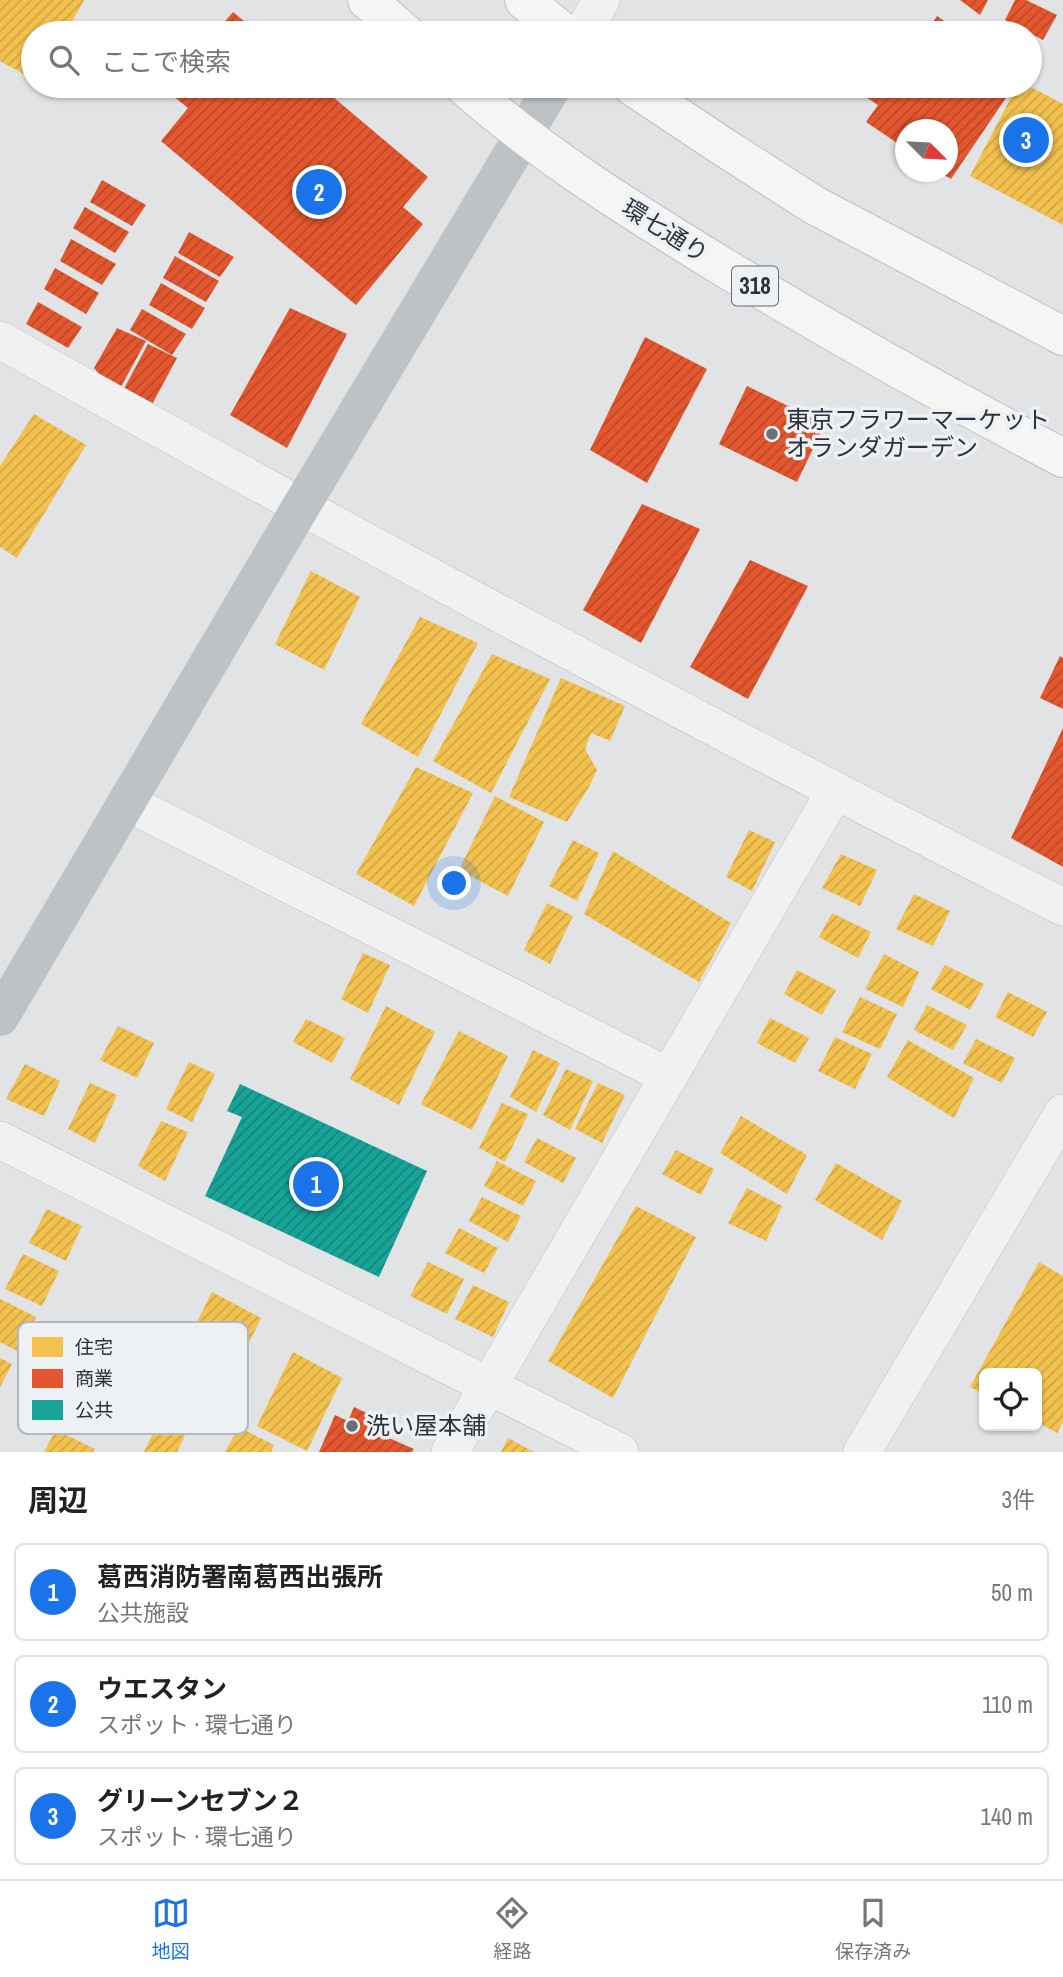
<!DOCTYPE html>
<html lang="ja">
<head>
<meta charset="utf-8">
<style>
  body { margin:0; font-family:"Archivo Narrow","Noto Sans JP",sans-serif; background:#f2f2f2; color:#222 }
  .controls { position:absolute; right:21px; bottom:21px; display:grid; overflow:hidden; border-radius:10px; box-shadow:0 2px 5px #0004 }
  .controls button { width:63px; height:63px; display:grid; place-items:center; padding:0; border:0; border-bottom:2px solid #e0e0e0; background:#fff; color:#222; font:35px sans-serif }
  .compass { position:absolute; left:895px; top:119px; width:63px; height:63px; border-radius:50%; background:#fff; box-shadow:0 2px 5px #0004; rotate:114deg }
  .you { position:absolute; left:455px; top:884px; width:24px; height:24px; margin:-18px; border:5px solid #fff; border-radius:50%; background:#1a73e8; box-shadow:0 0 0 10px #1a73e833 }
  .badge { display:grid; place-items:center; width:46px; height:46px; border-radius:50%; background:#1a73e8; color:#fff; font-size:23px; font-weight:700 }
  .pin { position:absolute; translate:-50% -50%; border:4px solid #fff; box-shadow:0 2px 7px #0006 }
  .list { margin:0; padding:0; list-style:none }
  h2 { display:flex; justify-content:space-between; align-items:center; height:91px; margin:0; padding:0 28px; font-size:30px }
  h2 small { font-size:23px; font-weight:400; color:#767676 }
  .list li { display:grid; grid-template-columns:46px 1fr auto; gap:21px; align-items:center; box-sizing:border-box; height:98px; margin:0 14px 14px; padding:0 14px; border:2px solid #e0e0e0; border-radius:10px }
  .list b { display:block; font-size:26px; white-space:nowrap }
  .list p { margin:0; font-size:23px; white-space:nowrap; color:#767676 }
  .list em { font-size:23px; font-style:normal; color:#767676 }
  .icon { flex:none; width:38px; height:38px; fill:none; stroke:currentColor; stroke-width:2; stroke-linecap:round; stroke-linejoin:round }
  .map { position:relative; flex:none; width:1063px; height:1452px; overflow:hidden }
  .search { position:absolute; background:#fff; box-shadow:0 2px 5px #0004; left:21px; right:21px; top:21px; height:77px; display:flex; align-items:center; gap:18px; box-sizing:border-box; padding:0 24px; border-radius:38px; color:#767676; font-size:26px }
  .sheet { height:427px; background:#fff }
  nav { display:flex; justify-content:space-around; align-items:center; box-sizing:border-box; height:98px; border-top:2px solid #e0e0e0; background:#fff; font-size:19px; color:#767676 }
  nav a { display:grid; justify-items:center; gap:4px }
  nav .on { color:#1a73e8 }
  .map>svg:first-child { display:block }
  .homes { fill:url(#homes-hatch) }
  .shops { fill:url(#shops-hatch) }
  .public { fill:url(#public-hatch) }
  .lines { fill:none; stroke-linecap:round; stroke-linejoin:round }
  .street-casing { stroke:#bfc1c3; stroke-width:38 }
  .primary-casing { stroke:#bec0c2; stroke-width:40 }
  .street { stroke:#eff1f2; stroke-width:37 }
  .secondary { stroke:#bfc2c4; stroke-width:38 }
  .primary { stroke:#f5f5f5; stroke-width:38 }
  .poi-dot { fill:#6a7077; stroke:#eef1f4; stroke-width:2.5 }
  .labels { text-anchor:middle; stroke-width:7; stroke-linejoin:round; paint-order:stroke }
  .shield { fill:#eef1f4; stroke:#656b73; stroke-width:2 }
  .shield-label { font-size:23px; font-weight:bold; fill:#2a323c }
  .street-label { font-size:24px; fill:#2a323c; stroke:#eef1f4 }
  .poi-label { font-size:24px; fill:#2a323c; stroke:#eef1f4; text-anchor:start }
  .key { fill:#eef1f4; stroke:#b3b8bd; stroke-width:2 }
  .key-label { font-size:19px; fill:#2a323c }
</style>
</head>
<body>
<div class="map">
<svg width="1063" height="1452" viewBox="0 0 1063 1452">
  <defs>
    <pattern id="homes-hatch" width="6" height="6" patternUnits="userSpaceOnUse" patternTransform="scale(1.75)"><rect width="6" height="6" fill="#f2c14e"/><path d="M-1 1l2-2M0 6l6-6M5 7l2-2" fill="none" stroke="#d0a645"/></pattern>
    <pattern id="shops-hatch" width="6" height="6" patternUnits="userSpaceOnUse" patternTransform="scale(1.75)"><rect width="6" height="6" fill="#e4572e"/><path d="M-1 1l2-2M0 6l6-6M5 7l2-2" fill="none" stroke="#b94928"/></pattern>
    <pattern id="public-hatch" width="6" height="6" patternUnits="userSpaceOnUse" patternTransform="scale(1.75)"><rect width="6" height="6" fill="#17a398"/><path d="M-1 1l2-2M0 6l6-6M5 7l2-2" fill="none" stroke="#15857d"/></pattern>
  </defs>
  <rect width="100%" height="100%" fill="#e1e3e5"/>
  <g class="homes">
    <polygon points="0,0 84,0 66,33 33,33 33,79 0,61"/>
    <polygon points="1017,86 1029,86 1063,104 1063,225 970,176"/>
    <polygon points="34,414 86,445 17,558 0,547 0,466"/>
    <polygon points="311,571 360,597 324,670 275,644"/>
    <polygon points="420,617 478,643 418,757 361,724"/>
    <polygon points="492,654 550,679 491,793 433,761"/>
    <polygon points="561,678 625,706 610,741 591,733 585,749 597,770 589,787 567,822 509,797"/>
    <polygon points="416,767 473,793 414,906 356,874"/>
    <polygon points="495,796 544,822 508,896 459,870"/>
    <polygon points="749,830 775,842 752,891 726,877"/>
    <polygon points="573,840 599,853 577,901 549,886"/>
    <polygon points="613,851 731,923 699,982 584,914"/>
    <polygon points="841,854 877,870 860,906 822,888"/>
    <polygon points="914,894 950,911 933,946 896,929"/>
    <polygon points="547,903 573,916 550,964 524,950"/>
    <polygon points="832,913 871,932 858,958 819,937"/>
    <polygon points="363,953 390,965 368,1013 341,999"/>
    <polygon points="884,954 919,972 903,1007 865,989"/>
    <polygon points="945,965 984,984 970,1010 931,989"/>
    <polygon points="797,970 836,990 822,1015 784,994"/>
    <polygon points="1008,992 1047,1012 1033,1037 995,1017"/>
    <polygon points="860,997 897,1014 880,1049 842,1032"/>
    <polygon points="927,1005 967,1025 953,1050 914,1030"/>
    <polygon points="386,1006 435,1032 399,1105 350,1079"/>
    <polygon points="770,1018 809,1038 795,1063 757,1043"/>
    <polygon points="306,1019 345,1038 332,1063 293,1042"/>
    <polygon points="118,1026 154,1043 137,1078 100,1060"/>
    <polygon points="459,1031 508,1056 472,1130 421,1104"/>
    <polygon points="835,1037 872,1054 855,1089 818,1071"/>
    <polygon points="976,1039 1015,1058 1002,1083 963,1063"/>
    <polygon points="908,1040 974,1078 954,1118 887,1077"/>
    <polygon points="533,1050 560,1063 536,1112 510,1097"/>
    <polygon points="189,1062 215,1074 192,1122 166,1109"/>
    <polygon points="25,1064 60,1081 44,1116 6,1099"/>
    <polygon points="566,1069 593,1081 570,1130 543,1115"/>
    <polygon points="90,1083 117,1095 95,1143 68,1129"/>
    <polygon points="598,1083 625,1095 602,1143 575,1129"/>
    <polygon points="502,1103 528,1114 505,1162 479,1148"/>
    <polygon points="741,1116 807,1155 787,1194 720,1153"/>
    <polygon points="161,1121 188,1132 165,1181 138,1166"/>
    <polygon points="537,1138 576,1158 563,1183 524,1162"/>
    <polygon points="676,1150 714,1169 701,1195 662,1174"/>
    <polygon points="497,1161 536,1181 523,1206 484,1186"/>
    <polygon points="836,1163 902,1201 882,1240 815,1200"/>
    <polygon points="747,1188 782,1206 766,1241 728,1223"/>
    <polygon points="482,1197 521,1216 508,1242 469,1221"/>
    <polygon points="636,1206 696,1237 613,1398 548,1361"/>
    <polygon points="47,1209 82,1226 66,1261 29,1243"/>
    <polygon points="459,1228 498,1248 484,1273 445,1253"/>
    <polygon points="23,1254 59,1271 42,1306 5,1289"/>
    <polygon points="428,1262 464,1279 447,1314 410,1296"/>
    <polygon points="1039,1262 1063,1276 1063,1422 1057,1433 1037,1422 1037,1373 984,1373 984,1394 970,1387"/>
    <polygon points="473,1285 509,1302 493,1337 455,1319"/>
    <polygon points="212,1292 261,1318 225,1392 175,1366"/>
    <polygon points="0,1299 36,1317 19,1352 0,1342"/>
    <polygon points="293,1352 342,1378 307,1451 257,1426"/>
    <polygon points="0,1358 12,1364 0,1387"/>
    <polygon points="166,1406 193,1418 177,1452 144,1452"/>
    <polygon points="239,1427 274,1445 271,1452 225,1452"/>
    <polygon points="56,1430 95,1449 93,1452 44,1452"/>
    <polygon points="508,1438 534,1452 501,1452"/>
  </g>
  <g class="shops">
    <polygon points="960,0 988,0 980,15"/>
    <polygon points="1015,0 1026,0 1057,15 1043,40 1005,20"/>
    <polygon points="233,12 258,33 215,33"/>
    <polygon points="937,16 962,33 926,33"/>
    <polygon points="171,86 320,86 428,177 403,207 423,224 356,305 161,141 188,108 167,91"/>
    <polygon points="866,86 1014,86 951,179 939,172 948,172 948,130 906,130 906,149 866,122 878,105 861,94"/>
    <polygon points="102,180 146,205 132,226 90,202"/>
    <polygon points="85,207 129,232 115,253 73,228"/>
    <polygon points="189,232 234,257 220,277 178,253"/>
    <polygon points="71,239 116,264 102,285 60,261"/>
    <polygon points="175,256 219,281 206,302 163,278"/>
    <polygon points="55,268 99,293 86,314 44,289"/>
    <polygon points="161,283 205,308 192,329 149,305"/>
    <polygon points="38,302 82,327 68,348 26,324"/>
    <polygon points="290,308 347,334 287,448 230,415"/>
    <polygon points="142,309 186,334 172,355 130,330"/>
    <polygon points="117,328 146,341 117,394 94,368"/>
    <polygon points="645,337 707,369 647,483 590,450"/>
    <polygon points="148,344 177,358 148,412 119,398"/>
    <polygon points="747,386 825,424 797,482 719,444"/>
    <polygon points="642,504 700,529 641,643 583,610"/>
    <polygon points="750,560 808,586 748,699 690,667"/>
    <polygon points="1060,656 1063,658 1063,709 1040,698"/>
    <polygon points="1063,728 1063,867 1011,838"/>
    <polygon points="354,1407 377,1418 371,1430 414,1449 412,1452 319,1452 335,1415 348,1421"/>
  </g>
  <polygon class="public" points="240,1084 427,1171 379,1277 205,1196 242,1117 227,1111"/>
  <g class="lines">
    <defs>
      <g id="street">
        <polyline points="583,33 601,0"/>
        <path d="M0 340C351 536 704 726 1063 907"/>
        <polyline points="126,802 668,1076"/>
        <polyline points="0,1140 620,1452"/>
        <polyline points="450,1452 835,791"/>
        <polyline points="862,1452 1063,1113"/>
      </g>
      <g id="primary">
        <polyline points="367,0 405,33"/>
        <polyline points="524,0 564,33"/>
        <path d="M464 86C542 155 632 211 720 265 833 333 947 397 1063 458"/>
        <polyline points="632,86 719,144 814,205 1063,336"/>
      </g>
    </defs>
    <use href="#street" class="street-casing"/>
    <use href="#primary" class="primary-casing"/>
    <use href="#street" class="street"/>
    <polyline class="secondary" points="0,1017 300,508 553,86"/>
    <use href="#primary" class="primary"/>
  </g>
  <g class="poi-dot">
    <circle cx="772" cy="434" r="7"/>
    <circle cx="352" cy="1426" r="7"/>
  </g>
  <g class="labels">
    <rect class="shield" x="732" y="266.5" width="46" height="39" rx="5"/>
    <g class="shield-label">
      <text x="755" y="294">318</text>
    </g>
    <g class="street-label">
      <text transform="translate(665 231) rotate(32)" y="8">環七通り</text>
    </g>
    <g class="poi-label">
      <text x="786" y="428">東京フラワーマーケット<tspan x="786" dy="28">オランダガーデン</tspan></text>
      <text x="366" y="1434">洗い屋本舗</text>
    </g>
  </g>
  <rect x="18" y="1322" width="230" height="112" rx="10" class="key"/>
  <rect x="32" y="1337" width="31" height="20" fill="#f2c14e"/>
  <rect x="32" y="1369" width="31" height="19" fill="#e4572e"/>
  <rect x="32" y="1400" width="31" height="20" fill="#17a398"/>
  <g class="key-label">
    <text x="75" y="1354">住宅</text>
    <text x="75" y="1385">商業</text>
    <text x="75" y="1417">公共</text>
  </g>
</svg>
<div class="controls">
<button><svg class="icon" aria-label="locate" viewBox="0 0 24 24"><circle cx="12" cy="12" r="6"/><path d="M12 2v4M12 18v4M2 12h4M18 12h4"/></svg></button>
</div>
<svg class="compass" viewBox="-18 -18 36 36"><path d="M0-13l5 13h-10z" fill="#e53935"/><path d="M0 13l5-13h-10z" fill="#767676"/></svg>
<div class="you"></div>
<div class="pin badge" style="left:316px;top:1184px">1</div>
<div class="pin badge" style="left:319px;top:192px">2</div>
<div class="pin badge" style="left:1026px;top:140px">3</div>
<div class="search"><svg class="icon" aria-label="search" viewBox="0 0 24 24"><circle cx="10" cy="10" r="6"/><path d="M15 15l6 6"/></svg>ここで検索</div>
</div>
<section class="sheet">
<h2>周辺<small>3件</small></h2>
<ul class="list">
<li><span class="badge">1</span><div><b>葛西消防署南葛西出張所</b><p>公共施設</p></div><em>50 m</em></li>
<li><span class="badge">2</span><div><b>ウエスタン</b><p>スポット · 環七通り</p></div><em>110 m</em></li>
<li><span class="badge">3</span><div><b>グリーンセブン２</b><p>スポット · 環七通り</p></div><em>140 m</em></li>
</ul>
</section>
<nav>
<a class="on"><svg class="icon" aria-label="map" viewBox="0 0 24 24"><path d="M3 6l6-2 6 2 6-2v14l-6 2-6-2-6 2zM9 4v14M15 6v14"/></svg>地図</a>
<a><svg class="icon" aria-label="directions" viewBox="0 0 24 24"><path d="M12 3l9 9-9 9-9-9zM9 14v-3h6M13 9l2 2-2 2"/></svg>経路</a>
<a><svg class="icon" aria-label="saved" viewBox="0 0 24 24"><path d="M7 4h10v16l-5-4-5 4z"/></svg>保存済み</a>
</nav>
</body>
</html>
